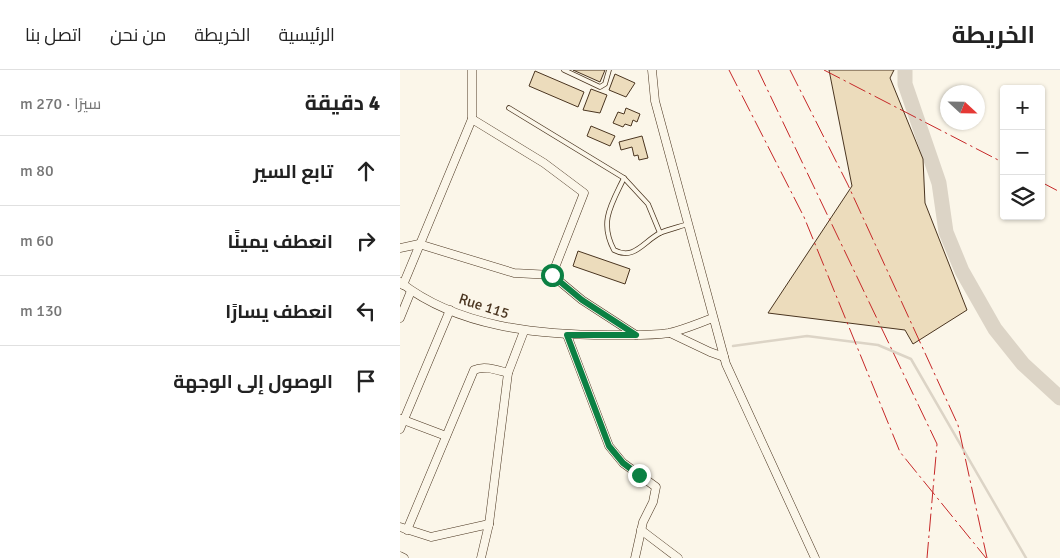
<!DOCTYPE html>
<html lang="ar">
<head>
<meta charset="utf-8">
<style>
  body { margin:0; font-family:Signika,Cairo,sans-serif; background:#f2f2f2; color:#222; direction:rtl }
  .controls { position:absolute; right:15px; top:15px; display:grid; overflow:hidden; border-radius:5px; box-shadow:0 1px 4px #0004 }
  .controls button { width:45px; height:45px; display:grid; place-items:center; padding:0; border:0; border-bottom:1px solid #e0e0e0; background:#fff; color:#222; font:25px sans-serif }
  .compass { position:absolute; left:540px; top:15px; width:45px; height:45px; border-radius:50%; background:#fff; box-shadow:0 1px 4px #0004; rotate:112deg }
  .stop { position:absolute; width:15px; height:15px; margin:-11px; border:4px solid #0b8043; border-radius:50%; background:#fff }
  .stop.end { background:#0b8043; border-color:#fff; box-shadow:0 1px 5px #0008 }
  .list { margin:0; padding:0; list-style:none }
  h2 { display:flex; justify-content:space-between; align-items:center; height:65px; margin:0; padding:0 20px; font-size:21px }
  h2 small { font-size:16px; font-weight:400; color:#767676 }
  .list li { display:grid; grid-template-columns:32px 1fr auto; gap:15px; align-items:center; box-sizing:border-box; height:70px; padding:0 20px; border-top:1px solid #e0e0e0 }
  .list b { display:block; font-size:19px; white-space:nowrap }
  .list em { font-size:16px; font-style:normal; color:#767676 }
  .icon { flex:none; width:28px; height:28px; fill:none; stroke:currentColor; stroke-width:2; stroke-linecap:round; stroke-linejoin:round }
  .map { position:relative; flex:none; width:660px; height:488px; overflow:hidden; direction:ltr }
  header { display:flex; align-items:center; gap:30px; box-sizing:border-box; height:70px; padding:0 25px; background:#fff; border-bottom:1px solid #e0e0e0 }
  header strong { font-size:24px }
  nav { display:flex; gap:28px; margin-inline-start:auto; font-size:18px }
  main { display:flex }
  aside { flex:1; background:#fff }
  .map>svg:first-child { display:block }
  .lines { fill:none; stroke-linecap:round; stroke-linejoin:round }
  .stream { stroke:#dcd4c6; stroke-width:2.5 }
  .river { stroke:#dcd4c6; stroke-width:15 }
  .building { fill:#ecdcbc; stroke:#4a3520 }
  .service-casing { stroke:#4a3520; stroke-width:5.5 }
  .minor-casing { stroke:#4a3520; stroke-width:9 }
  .service { stroke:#fbf6e9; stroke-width:4 }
  .minor { stroke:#fbf6e9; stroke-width:8 }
  .power { stroke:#c62828; stroke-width:1; stroke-dasharray:18 4 2.5 4; stroke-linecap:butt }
  .route { stroke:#0b8043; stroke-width:6 }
  .labels { text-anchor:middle; stroke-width:4; stroke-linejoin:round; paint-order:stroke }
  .street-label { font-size:15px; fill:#4a3520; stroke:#fbf6e9 }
</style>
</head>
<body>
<header>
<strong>الخريطة</strong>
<nav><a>الرئيسية</a><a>الخريطة</a><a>من نحن</a><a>اتصل بنا</a></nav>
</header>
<main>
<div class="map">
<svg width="660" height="488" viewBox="0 0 660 488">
  <rect width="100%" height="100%" fill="#fbf6e9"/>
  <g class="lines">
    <polyline class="stream" points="333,276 407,266 478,275 511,289 626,488"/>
    <polyline class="river" points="505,0 505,14 539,113 546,162 562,201 595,259 623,294 660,328"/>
  </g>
  <g class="building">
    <polygon points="173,0 205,0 200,12"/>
    <polygon points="429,0 494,0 490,8 523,89 525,133 567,240 513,274 505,260 368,243 452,116"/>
    <polygon points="135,1 184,22 178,37 129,16"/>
    <polygon points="215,4 235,13 226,27 209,20"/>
    <polygon points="191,19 207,25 200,43 183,40"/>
    <polygon points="226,38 240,44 237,52 233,50 231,56 225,54 223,57 213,53 218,42 224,44"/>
    <polygon points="191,56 215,66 210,76 187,66"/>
    <polygon points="242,66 248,88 239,90 238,85 234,86 232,77 221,80 219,72"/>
    <polygon points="178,181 230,199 225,214 173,196"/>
  </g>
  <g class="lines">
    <defs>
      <g id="service">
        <polyline points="164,0 200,17 205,14 209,0"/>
        <polyline points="109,38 224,108 248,134 260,163"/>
        <path d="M224 108C211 135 199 152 214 180 234 191 244 171 260 163 269 159 279 157 288 154"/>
      </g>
      <g id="minor">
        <polyline points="252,0 255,31 326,294 415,488"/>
        <polyline points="72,49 144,93 184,123 152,205"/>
        <polyline points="0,178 19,174 114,203 152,205 182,230 236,265"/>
        <path d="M0 212C57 257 138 265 208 265 228 265 249 266 269 263 283 260 299 253 313 248"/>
        <polyline points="3,215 72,49 72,0"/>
        <polyline points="0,248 11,221"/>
        <polyline points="270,263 310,282 324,287"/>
        <polyline points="167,265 209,376 223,393 256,417 253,432 243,452 235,488"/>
        <polyline points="1,349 46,366"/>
        <polyline points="0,359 50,240"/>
        <polyline points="0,457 31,467 89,454"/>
        <path d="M7 460 74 300C84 295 97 300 108 303"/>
        <polyline points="241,460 278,488"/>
        <polyline points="0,486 4,488"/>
        <polyline points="81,488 89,454 108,303 124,261"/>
      </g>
    </defs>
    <use href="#service" class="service-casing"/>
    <use href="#minor" class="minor-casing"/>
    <use href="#service" class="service"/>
    <use href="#minor" class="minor"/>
    <g class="power">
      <polyline points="329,0 404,147 500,382 586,488"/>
      <polyline points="358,0 537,374 527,488"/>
      <polyline points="390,0 448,115 558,355 587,488"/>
      <polyline points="424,0 604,93"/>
      <polyline points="641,112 660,122"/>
    </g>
  </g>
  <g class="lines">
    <polyline class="route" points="152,205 182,230 236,265 167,265 209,376 223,393 239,405"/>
  </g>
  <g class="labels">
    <g class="street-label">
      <text transform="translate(84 236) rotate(18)" y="5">Rue 115</text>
    </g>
  </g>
</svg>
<div class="controls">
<button>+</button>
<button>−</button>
<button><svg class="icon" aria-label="layers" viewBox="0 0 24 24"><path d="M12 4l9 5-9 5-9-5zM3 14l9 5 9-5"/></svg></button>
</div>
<svg class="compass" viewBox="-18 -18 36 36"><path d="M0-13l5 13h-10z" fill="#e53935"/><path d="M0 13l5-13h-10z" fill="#767676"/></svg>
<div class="stop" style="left:152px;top:205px"></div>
<div class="stop end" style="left:239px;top:405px"></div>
</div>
<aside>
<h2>4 دقيقة<small>سيرًا · 270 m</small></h2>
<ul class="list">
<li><svg class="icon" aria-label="ahead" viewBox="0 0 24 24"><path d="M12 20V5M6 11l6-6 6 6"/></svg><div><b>تابع السير</b></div><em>80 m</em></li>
<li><svg class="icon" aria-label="right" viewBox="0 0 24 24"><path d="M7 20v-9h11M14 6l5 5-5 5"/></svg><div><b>انعطف يمينًا</b></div><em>60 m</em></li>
<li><svg class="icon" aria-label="left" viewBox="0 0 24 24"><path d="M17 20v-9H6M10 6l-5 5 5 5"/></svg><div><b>انعطف يسارًا</b></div><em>130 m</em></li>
<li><svg class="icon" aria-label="arrive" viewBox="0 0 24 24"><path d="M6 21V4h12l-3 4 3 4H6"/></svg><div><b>الوصول إلى الوجهة</b></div></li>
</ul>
</aside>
</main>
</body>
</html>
